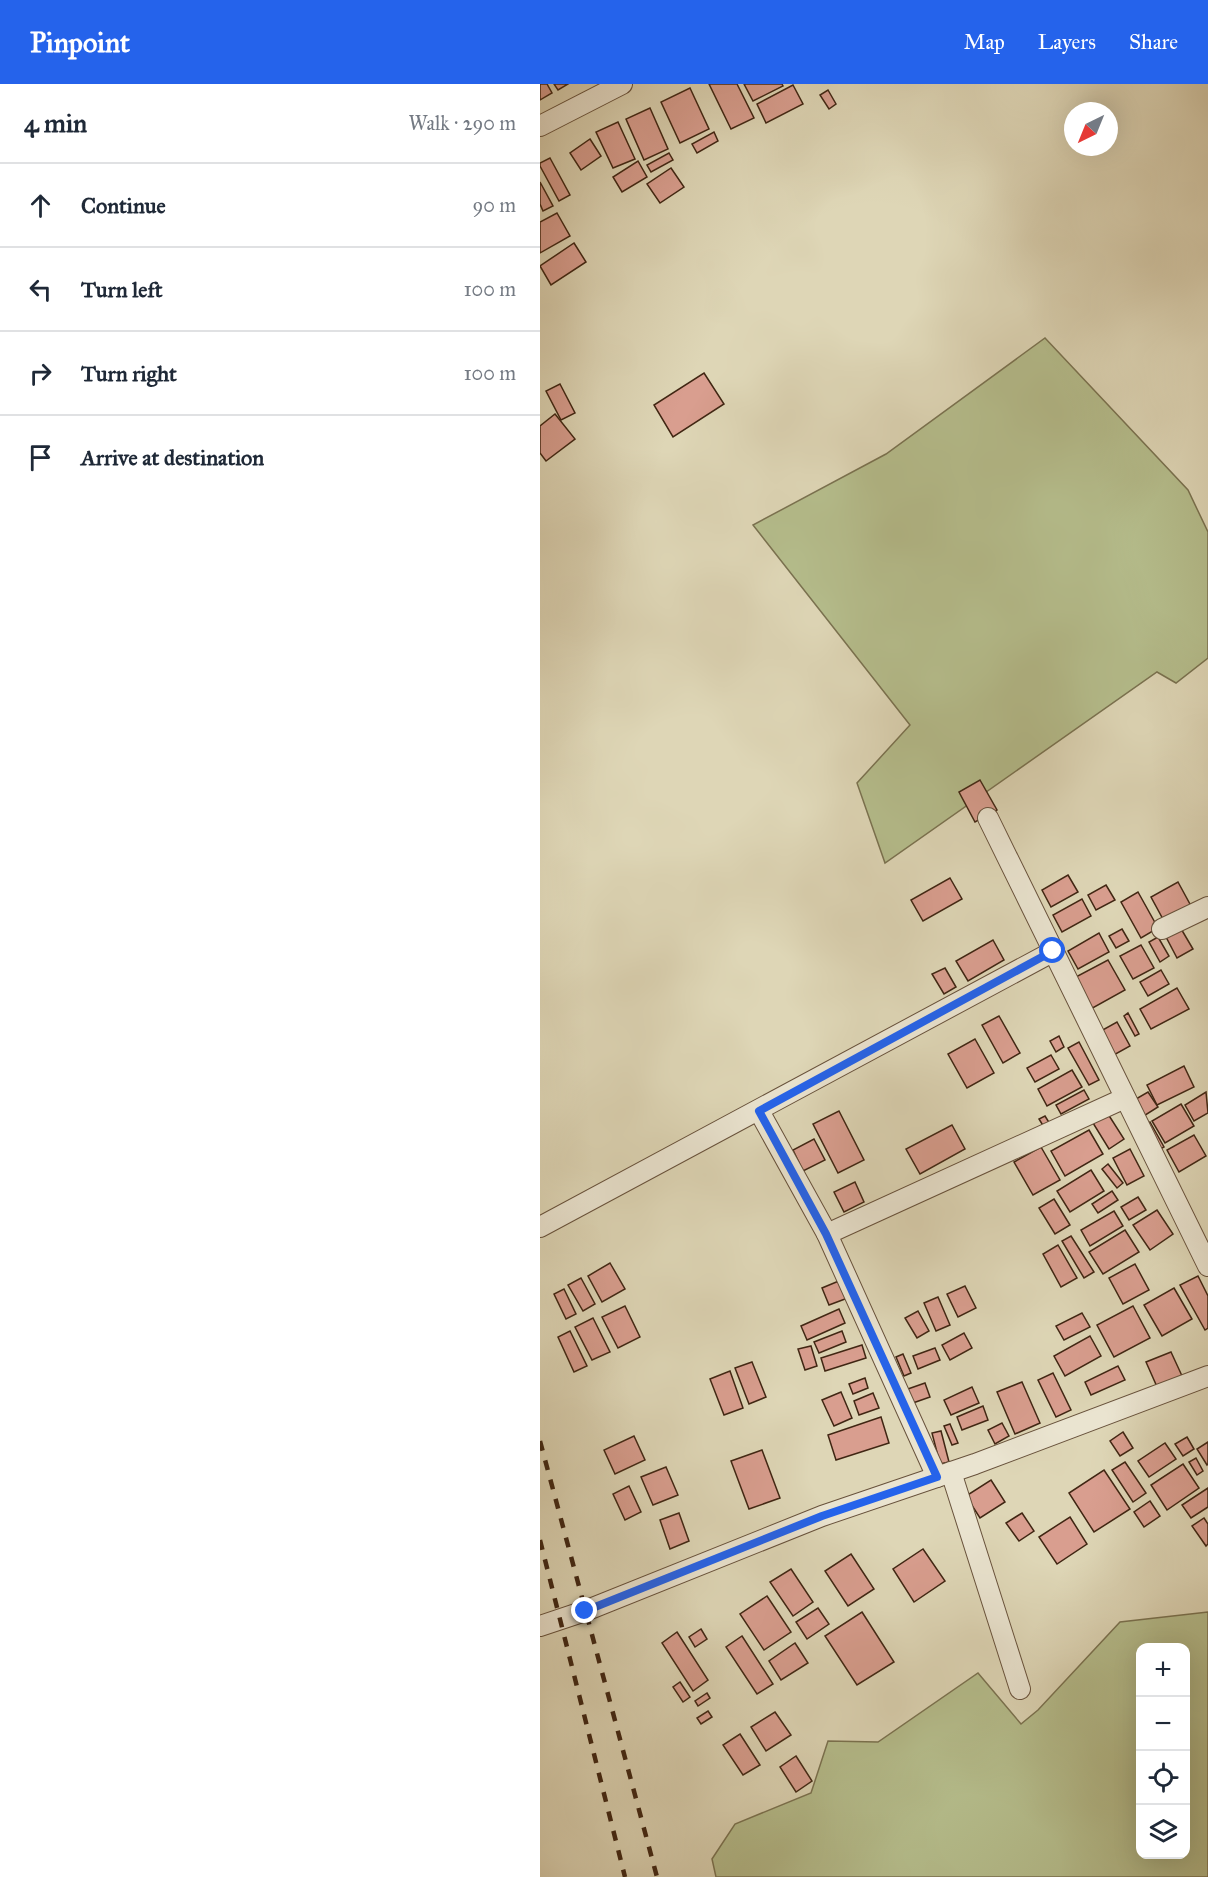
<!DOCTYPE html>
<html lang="en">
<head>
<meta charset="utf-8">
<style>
  body { margin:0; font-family:"IM FELL Great Primer",serif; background:#f6f6f7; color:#1f2937 }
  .controls { position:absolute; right:18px; bottom:18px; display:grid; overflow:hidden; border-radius:12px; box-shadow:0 6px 24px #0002 }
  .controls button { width:54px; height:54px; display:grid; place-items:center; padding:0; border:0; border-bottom:2px solid #e0e1e3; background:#fff; color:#1f2937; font:30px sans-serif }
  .compass { position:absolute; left:524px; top:18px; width:54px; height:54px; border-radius:50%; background:#fff; box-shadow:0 6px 24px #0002; rotate:223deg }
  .stop { position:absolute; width:18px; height:18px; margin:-14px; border:4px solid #2563eb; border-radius:50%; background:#fff }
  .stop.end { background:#2563eb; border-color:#fff; box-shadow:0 2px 6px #0008 }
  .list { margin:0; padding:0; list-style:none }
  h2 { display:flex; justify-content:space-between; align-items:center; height:78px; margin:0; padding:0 24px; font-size:26px }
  h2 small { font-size:20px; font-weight:400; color:#747a83 }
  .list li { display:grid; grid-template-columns:39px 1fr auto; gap:18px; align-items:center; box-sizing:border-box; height:84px; padding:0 24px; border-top:2px solid #e0e1e3 }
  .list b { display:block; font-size:22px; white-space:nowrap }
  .list em { font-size:20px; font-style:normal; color:#747a83 }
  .icon { flex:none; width:33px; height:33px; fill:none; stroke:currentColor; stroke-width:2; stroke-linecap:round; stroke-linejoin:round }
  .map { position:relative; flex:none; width:668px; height:1793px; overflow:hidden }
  header { display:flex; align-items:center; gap:36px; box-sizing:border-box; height:84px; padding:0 30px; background:#2563eb; color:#fff }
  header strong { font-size:28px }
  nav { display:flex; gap:33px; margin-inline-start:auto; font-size:21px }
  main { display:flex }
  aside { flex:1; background:#fff }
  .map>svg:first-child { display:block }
  .green { fill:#b5bd8c; stroke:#7a7250; stroke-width:1.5; fill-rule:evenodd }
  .building { fill:#d99e8f; stroke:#402613; stroke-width:1.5 }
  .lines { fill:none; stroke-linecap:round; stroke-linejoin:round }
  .street-casing { stroke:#68523c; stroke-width:22 }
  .street { stroke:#eae4d0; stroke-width:20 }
  .rail { stroke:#402613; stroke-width:4.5; stroke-dasharray:10 10; stroke-linecap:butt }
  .route { stroke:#2563eb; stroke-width:8 }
</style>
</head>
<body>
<header>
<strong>Pinpoint</strong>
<nav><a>Map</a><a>Layers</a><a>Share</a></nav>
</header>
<main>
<aside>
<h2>4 min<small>Walk · 290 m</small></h2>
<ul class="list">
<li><svg class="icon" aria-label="ahead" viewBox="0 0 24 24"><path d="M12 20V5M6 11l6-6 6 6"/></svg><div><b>Continue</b></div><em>90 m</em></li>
<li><svg class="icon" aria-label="left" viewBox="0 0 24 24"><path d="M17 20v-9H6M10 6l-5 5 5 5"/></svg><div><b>Turn left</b></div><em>100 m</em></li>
<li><svg class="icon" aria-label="right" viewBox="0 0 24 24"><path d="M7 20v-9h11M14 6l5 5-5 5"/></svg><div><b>Turn right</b></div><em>100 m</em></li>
<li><svg class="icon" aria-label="arrive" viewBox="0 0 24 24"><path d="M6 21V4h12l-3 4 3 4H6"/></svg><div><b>Arrive at destination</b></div></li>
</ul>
</aside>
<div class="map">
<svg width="668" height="1793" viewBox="0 0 668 1793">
  <rect width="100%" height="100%" fill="#ded6b6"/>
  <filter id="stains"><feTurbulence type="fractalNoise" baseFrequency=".00333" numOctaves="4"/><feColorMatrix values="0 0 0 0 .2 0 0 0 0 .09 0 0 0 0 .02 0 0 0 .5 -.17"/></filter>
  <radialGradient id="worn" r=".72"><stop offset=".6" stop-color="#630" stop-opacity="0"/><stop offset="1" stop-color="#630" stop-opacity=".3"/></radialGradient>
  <g class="green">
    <polygon points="505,254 648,406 668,448 668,574 636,599 617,588 345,779 317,699 370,641 213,441 346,370"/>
    <path d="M668 1528V1793H176L172 1775 195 1740 271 1709 288 1657 338 1658 438 1589 481 1640 498 1626 580 1538ZM600 1564H646V1770H600Z"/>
  </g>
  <g class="building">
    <polygon points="0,0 7,0 12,9 0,16"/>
    <polygon points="14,0 28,0 18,6"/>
    <polygon points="169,0 197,0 214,34 191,45"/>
    <polygon points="204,0 242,0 243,2 213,17"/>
    <polygon points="253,1 263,20 226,39 217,20"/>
    <polygon points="150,4 169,45 140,59 121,18"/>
    <polygon points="288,6 296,20 289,25 280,11"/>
    <polygon points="110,24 128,65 104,76 86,35"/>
    <polygon points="78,38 95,75 73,84 56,48"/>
    <polygon points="174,48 178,57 157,69 152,60"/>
    <polygon points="50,55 61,72 41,86 30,69"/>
    <polygon points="129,69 133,76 111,88 107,81"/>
    <polygon points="10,74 30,111 19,117 0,82 0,79"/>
    <polygon points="98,77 107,93 82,108 73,93"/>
    <polygon points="131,84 144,103 120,119 107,100"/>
    <polygon points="0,98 13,122 3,127 0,120"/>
    <polygon points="17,129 30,152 0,169 0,138"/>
    <polygon points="34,159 46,178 11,201 0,182"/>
    <polygon points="164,289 184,320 133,353 114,321"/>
    <polygon points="20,300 35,329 21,336 6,307"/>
    <polygon points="15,330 35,355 6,377 0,369 0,342"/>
    <polygon points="440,696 457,726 435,738 419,708"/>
    <polygon points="528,791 538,808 511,823 502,806"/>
    <polygon points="410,794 422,815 383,837 371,816"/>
    <polygon points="638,798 651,822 624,837 611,813"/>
    <polygon points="566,801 575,816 556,826 548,811"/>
    <polygon points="598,808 618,844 601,854 581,818"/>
    <polygon points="542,815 551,832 522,848 513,831"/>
    <polygon points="640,843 653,865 637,874 625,851"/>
    <polygon points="582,845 589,857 576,864 569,852"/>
    <polygon points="559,849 569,868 538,885 528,867"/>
    <polygon points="618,853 629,872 620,878 609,858"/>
    <polygon points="453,856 464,876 428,897 416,877"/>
    <polygon points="601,861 614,884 593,895 580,872"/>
    <polygon points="568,876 585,906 549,926 532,895"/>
    <polygon points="405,884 416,903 404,910 392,890"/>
    <polygon points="621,886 629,900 608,912 600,898"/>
    <polygon points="637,904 649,925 611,945 600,925"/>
    <polygon points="588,929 599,950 595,952 584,932"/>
    <polygon points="459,932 480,969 463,979 442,941"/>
    <polygon points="577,938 590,962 572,972 559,948"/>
    <polygon points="519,952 524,963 516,968 510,957"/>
    <polygon points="435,955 454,989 427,1004 408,970"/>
    <polygon points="539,958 559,996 549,1001 528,964"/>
    <polygon points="511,971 519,985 495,998 487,984"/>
    <polygon points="644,982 654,1003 617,1021 607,1001"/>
    <polygon points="532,986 542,1003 507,1022 498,1005"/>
    <polygon points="544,1006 549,1015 521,1030 516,1021"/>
    <polygon points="608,1008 618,1023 599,1035 589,1019"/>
    <polygon points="666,1008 668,1029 654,1037 645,1021"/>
    <polygon points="641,1020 654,1042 625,1059 612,1037"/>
    <polygon points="299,1027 324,1076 298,1089 273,1040"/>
    <polygon points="568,1030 584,1055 569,1065 553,1039"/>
    <polygon points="505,1032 513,1045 507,1048 499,1035"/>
    <polygon points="610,1038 624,1063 617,1067 603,1042"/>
    <polygon points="412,1041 425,1065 380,1090 366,1065"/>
    <polygon points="549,1046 563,1070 525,1092 511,1067"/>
    <polygon points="654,1051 666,1072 639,1088 627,1066"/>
    <polygon points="274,1055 285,1076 263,1087 253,1066"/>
    <polygon points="501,1063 520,1096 493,1111 474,1078"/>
    <polygon points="590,1065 604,1092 587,1101 573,1074"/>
    <polygon points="568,1080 583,1099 577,1104 562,1085"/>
    <polygon points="551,1086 564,1107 530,1128 517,1107"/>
    <polygon points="315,1098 324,1118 304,1128 294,1108"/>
    <polygon points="572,1107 578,1116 558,1129 552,1120"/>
    <polygon points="598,1113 606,1126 589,1136 581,1123"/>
    <polygon points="514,1115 530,1141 515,1150 499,1124"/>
    <polygon points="617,1126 633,1150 610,1166 593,1141"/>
    <polygon points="574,1127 583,1142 550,1162 541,1146"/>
    <polygon points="585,1146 599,1168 563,1190 549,1168"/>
    <polygon points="531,1152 554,1188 544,1194 522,1157"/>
    <polygon points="518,1161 537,1194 521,1203 503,1170"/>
    <polygon points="70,1179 85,1205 62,1218 48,1192"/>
    <polygon points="595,1180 609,1206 583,1220 569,1194"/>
    <polygon points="658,1192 668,1212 668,1244 665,1246 640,1201"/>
    <polygon points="41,1194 55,1220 43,1227 28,1201"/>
    <polygon points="306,1194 313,1212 289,1221 282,1204"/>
    <polygon points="425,1202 436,1224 418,1233 407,1210"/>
    <polygon points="634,1204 652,1235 622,1252 604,1221"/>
    <polygon points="24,1205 36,1230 26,1235 14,1210"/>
    <polygon points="398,1213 410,1241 396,1247 384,1219"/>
    <polygon points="85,1222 100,1253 78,1264 62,1233"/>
    <polygon points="593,1222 610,1254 574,1273 557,1241"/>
    <polygon points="299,1225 305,1239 267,1256 261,1242"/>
    <polygon points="378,1227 389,1247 377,1254 365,1234"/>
    <polygon points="542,1229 550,1243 524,1256 516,1242"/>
    <polygon points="53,1234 70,1268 52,1276 35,1243"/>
    <polygon points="30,1247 47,1282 34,1288 18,1253"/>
    <polygon points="302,1247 306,1258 279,1269 274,1258"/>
    <polygon points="424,1249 432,1264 410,1276 402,1261"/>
    <polygon points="550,1252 561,1272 525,1292 514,1272"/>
    <polygon points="322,1261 326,1274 285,1287 281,1274"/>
    <polygon points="271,1262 277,1282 265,1286 258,1265"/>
    <polygon points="395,1264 400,1276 378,1285 373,1272"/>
    <polygon points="631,1268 643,1294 618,1305 606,1278"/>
    <polygon points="363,1270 371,1289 364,1292 356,1273"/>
    <polygon points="212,1278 226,1313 209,1320 195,1284"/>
    <polygon points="578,1282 585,1296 551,1311 545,1298"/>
    <polygon points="190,1287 203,1324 184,1331 170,1295"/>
    <polygon points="513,1289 531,1326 516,1333 498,1296"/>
    <polygon points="325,1294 328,1304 313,1310 309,1300"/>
    <polygon points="482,1298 500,1339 475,1350 457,1308"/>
    <polygon points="385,1299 390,1313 370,1320 365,1306"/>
    <polygon points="432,1303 439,1319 411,1331 404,1316"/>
    <polygon points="301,1308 312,1334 294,1342 282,1316"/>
    <polygon points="333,1309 339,1324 319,1331 314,1317"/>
    <polygon points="443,1322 448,1336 422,1346 417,1333"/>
    <polygon points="341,1333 349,1359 296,1376 288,1351"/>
    <polygon points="462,1339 469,1352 455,1360 448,1346"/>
    <polygon points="410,1340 418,1359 412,1361 404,1342"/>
    <polygon points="401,1347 409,1378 400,1380 392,1349"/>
    <polygon points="583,1348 593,1364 580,1372 570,1357"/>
    <polygon points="94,1352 105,1376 75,1390 64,1366"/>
    <polygon points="647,1353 654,1365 643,1372 635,1360"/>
    <polygon points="668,1358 668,1380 667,1381 657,1365"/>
    <polygon points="625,1359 636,1375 609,1393 598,1377"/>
    <polygon points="222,1366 240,1414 209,1425 191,1377"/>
    <polygon points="656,1374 663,1387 657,1391 649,1378"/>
    <polygon points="585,1378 606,1409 593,1418 572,1386"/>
    <polygon points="643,1380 659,1404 627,1426 611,1401"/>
    <polygon points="126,1383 138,1411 113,1421 101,1393"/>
    <polygon points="564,1386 590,1425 554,1448 529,1409"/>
    <polygon points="451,1396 465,1418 440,1434 426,1412"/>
    <polygon points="89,1402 101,1428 85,1436 73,1410"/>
    <polygon points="668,1404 668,1423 651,1434 642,1421"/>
    <polygon points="610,1417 620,1432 604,1443 594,1428"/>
    <polygon points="139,1429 149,1457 130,1465 120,1436"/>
    <polygon points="482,1429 494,1447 479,1457 466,1439"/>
    <polygon points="530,1433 547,1460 517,1480 499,1453"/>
    <polygon points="664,1434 668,1440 668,1460 666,1462 652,1442"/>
    <polygon points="383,1465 405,1497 374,1518 353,1485"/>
    <polygon points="311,1470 334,1505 308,1522 285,1487"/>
    <polygon points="251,1485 273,1518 253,1532 230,1498"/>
    <polygon points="227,1512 251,1548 224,1566 200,1530"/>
    <polygon points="278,1524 289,1540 267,1555 256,1538"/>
    <polygon points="322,1528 354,1578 317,1601 285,1552"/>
    <polygon points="161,1545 167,1555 155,1563 149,1553"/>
    <polygon points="137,1548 168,1596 153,1607 122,1559"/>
    <polygon points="202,1552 233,1600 217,1610 186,1563"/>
    <polygon points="255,1559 268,1579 241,1596 229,1577"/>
    <polygon points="140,1598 150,1613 143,1618 133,1603"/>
    <polygon points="167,1609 170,1614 158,1622 155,1617"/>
    <polygon points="168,1627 172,1633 161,1640 157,1634"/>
    <polygon points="235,1628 251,1651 226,1667 211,1643"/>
    <polygon points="200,1650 220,1681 203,1691 183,1661"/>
    <polygon points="256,1672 272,1697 256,1708 240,1683"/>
  </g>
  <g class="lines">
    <defs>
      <g id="street">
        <polyline points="0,42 82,0"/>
        <polyline points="448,734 668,1182"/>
        <polyline points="622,845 668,823"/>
        <polyline points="219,1027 287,1150 397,1393"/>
        <polyline points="0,1143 514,867"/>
        <polyline points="287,1150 585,1014"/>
        <polyline points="411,1388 480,1605"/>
        <polyline points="0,1542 45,1527 282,1432 435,1380 668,1292"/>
      </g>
    </defs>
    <use href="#street" class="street-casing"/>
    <use href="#street" class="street"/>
    <g class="rail">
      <polyline points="0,1357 117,1793"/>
      <polyline points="0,1456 85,1793"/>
    </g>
  </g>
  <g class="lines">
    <polyline class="route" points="45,1527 282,1432 397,1393 286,1150 219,1027 513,867"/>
  </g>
  <rect width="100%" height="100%" filter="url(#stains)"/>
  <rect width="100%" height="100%" fill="url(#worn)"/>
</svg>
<div class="controls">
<button>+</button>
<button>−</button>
<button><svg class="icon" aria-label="locate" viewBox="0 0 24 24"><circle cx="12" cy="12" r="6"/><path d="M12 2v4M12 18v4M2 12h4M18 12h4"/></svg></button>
<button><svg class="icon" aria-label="layers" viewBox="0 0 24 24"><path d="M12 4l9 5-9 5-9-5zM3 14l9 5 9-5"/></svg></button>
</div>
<svg class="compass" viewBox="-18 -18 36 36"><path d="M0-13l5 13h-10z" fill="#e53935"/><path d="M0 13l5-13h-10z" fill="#747a83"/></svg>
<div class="stop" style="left:513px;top:867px"></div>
<div class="stop end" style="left:45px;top:1527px"></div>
</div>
</main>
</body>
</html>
